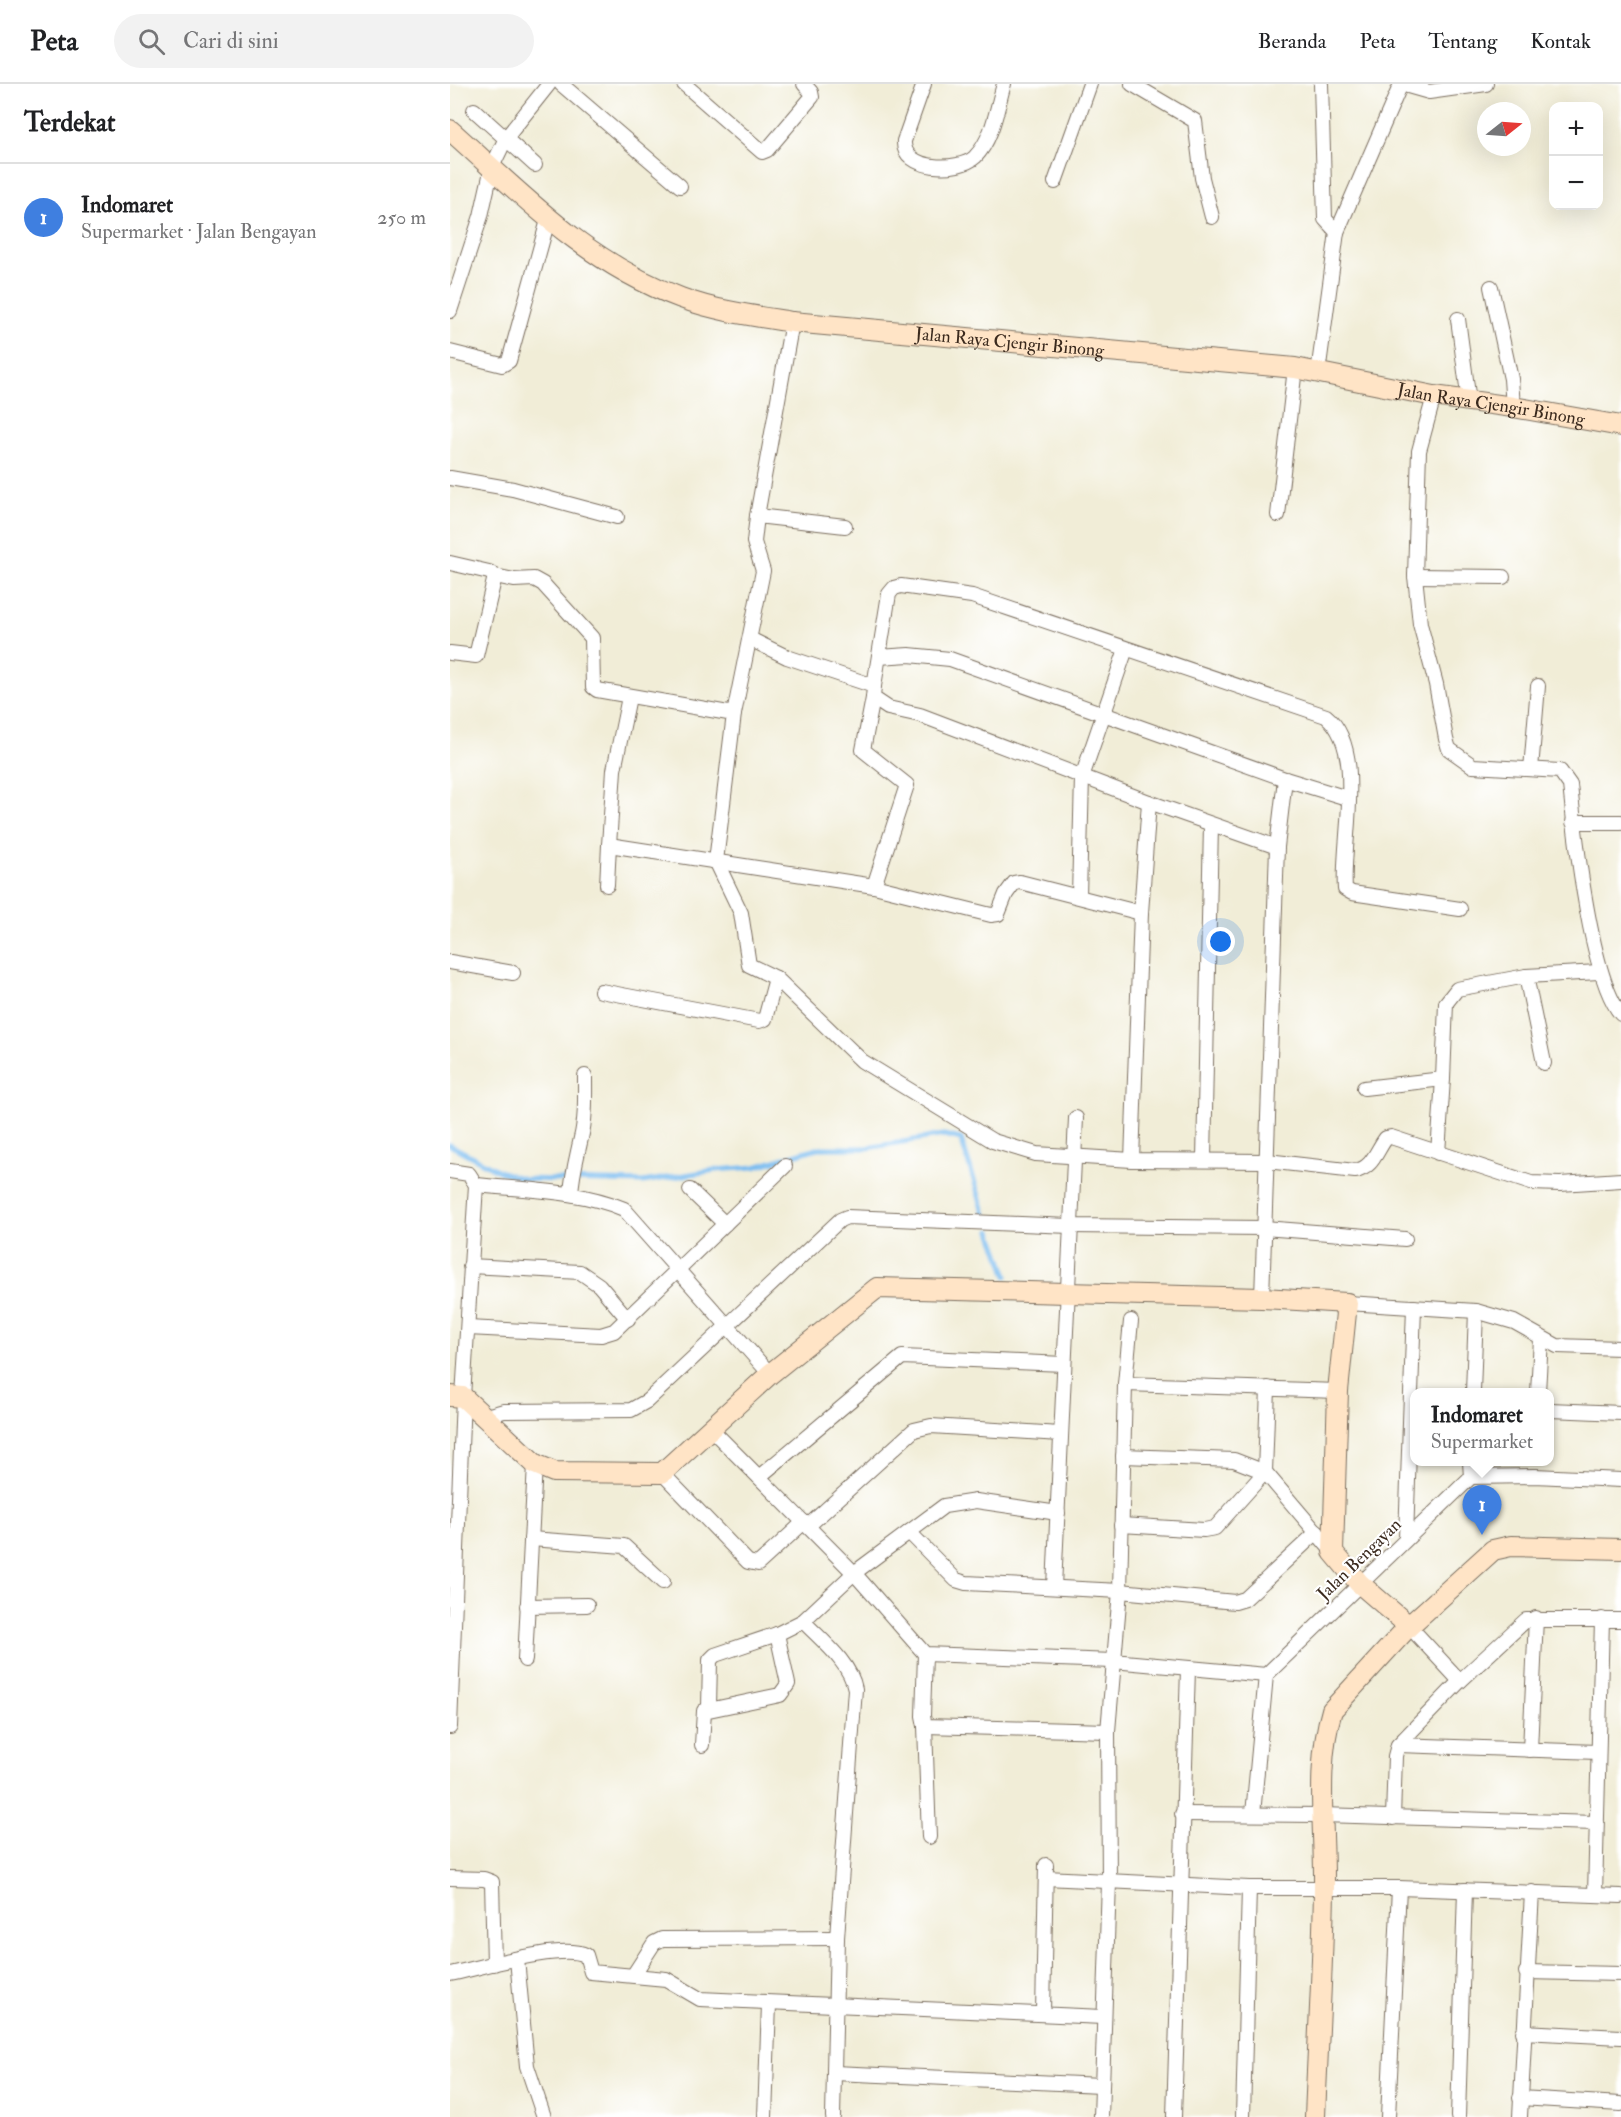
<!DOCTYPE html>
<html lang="id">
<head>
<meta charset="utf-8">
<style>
  body { margin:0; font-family:"IM FELL Double Pica",serif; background:#f2f2f2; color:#202124 }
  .controls { position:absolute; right:18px; top:18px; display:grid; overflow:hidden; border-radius:12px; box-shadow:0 6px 24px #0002 }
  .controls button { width:54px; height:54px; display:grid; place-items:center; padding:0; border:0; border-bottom:2px solid #e0e0e0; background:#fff; color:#202124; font:30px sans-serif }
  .compass { position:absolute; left:1027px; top:18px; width:54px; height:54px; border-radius:50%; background:#fff; box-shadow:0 6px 24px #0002; rotate:73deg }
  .you { position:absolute; left:771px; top:858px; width:21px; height:21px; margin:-15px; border:4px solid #fff; border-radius:50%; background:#1a73e8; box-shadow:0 0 0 9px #1a73e833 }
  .badge { display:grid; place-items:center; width:39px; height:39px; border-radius:50%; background:#db2777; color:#fff; font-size:20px; font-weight:700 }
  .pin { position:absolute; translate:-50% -50px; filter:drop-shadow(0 2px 3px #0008) }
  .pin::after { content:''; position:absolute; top:32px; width:21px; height:18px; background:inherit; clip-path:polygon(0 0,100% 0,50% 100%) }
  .popup { position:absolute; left:960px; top:1304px; width:144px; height:78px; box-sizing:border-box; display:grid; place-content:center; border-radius:12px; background:#fff; filter:drop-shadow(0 2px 4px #0005); font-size:20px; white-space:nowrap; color:#757577 }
  .popup b { font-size:22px; color:#202124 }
  .popup::after { content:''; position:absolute; left:50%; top:100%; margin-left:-12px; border:12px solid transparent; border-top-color:#fff }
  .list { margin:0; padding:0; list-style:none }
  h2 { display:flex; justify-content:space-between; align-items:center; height:78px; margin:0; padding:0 24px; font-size:26px }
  h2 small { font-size:20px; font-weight:400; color:#757577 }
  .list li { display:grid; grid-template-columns:39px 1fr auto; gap:18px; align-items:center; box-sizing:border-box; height:108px; padding:0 24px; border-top:2px solid #e0e0e0 }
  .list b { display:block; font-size:22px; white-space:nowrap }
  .list p { margin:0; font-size:20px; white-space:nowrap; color:#757577 }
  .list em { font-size:20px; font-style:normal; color:#757577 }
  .icon { flex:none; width:33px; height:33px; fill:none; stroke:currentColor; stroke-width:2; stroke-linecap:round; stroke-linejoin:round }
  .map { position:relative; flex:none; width:1171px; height:2033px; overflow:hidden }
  header { display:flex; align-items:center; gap:36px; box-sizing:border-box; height:84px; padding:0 30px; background:#fff; border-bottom:2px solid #e0e0e0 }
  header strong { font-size:28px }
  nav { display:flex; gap:33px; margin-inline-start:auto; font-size:21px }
  .search { width:420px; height:54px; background:#f2f2f2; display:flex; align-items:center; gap:15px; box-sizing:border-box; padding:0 21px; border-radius:33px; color:#757577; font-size:22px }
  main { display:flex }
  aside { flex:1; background:#fff }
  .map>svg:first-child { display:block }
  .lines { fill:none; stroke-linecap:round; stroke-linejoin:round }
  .stream { stroke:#7bbdf0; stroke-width:5 }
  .street-casing { stroke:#7b6e5f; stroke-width:16 }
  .secondary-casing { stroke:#7b6e5f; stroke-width:22 }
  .street { stroke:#fff; stroke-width:14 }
  .secondary { stroke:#ffe4c6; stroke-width:20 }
  .labels { text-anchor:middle; stroke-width:4.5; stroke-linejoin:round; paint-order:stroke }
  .street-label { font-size:18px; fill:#3b2a1e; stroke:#fff }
</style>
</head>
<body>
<header>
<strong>Peta</strong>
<div class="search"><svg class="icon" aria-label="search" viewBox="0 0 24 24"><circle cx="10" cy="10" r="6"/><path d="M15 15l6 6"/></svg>Cari di sini</div>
<nav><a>Beranda</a><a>Peta</a><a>Tentang</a><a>Kontak</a></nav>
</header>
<main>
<aside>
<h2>Terdekat<small></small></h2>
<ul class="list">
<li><span class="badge" style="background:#3f7fe0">1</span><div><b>Indomaret</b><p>Supermarket · Jalan Bengayan</p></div><em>250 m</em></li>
</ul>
</aside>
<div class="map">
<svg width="1171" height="2033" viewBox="0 0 1171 2033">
  <rect width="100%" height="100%" fill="#fff"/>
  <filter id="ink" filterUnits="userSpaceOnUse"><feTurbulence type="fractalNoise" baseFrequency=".0167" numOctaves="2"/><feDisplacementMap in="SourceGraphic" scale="12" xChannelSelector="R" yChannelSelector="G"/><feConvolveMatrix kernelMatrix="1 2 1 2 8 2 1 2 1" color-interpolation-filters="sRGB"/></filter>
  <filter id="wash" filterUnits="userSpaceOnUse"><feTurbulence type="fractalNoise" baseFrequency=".008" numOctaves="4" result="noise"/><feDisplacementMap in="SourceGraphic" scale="24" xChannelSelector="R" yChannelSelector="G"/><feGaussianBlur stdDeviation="1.35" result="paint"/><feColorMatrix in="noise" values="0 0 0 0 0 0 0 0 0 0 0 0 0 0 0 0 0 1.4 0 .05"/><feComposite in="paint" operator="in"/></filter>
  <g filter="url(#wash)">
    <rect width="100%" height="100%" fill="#f1edd7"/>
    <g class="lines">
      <g class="stream">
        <polyline points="0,1061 51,1088 74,1095 193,1098 265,1086 305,1083 367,1064 417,1064 494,1051 511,1055 536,1134"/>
        <polyline points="541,1147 557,1192"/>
      </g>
    </g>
  </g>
  <g filter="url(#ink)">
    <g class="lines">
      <defs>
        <g id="street">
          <polyline points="111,0 230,102"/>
          <polyline points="234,0 312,68 317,66 362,13 361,8 354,0"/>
          <path d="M474 0 454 57C452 87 509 88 525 73 543 55 547 23 554 0"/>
          <polyline points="682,0 745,37 752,94 762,133"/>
          <polyline points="871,0 875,135 887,148"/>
          <polyline points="951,0 979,8 1036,0"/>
          <polyline points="24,26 85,81"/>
          <polyline points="605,98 640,0"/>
          <polyline points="1041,203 1061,295 1063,323"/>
          <polyline points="0,227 31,132 42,83 56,54 99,0"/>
          <polyline points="1008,235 1019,318"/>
          <path d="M342 238 307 432 304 458 313 487 284 630 266 777 291 829 299 881 326 894 412 977 543 1057 586 1070 682 1076 817 1077 905 1087C923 1084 926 1067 936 1054L941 1053 1081 1099 1110 1100 1171 1096"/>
          <polyline points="0,268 52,281 59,277 98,136"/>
          <polyline points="868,289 887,148 951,0"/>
          <path d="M984 312 969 367 965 492 970 540 986 600 996 655 999 665 1023 682 1110 687 1120 701C1125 750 1141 896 1171 930"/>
          <polyline points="0,394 63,405 167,433"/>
          <polyline points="828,431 845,284"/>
          <polyline points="307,432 395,442"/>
          <polyline points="0,479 39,488 45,492 64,496 84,495 93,500 142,554 143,603 147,606 284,630"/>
          <polyline points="965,492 1053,493"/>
          <polyline points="300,555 337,573 424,602 423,614 438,624 470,631 699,718 827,763"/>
          <polyline points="0,569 26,572 45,492"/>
          <polyline points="429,573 459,571 500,575 835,695 897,714"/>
          <path d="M424 602 439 510 444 504 451 502 522 512 876 632C917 665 891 757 895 805L902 809 1010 825"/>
          <polyline points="423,614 413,666 457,701 424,802"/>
          <polyline points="1081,685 1088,602"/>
          <polyline points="1123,738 1171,738"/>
          <polyline points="159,761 164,686 179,613"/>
          <polyline points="157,801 159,761 424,802 541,831 548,830 556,810 564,799 570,798 691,829"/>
          <polyline points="629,812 632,693 676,565"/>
          <polyline points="0,878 63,889"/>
          <polyline points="1076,892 1094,979"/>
          <polyline points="151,907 309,937 315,935 326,894"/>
          <polyline points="914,1004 993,995 996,919 1007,905 1076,892 1149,888"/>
          <polyline points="988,1069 993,995"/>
          <polyline points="754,1075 761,741"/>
          <polyline points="682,1076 691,829 699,718"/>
          <polyline points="0,1087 19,1090 26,1101 13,1313 0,1643"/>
          <path d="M26 1101C75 1106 128 1106 174 1125L320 1290"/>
          <polyline points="240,1106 275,1140"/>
          <path d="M121 1110C122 1090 127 1073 131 1054 136 1034 135 1013 135 992"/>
          <polyline points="20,1182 130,1188 149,1201 178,1235"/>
          <polyline points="812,1214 827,763 835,695"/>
          <polyline points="897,1219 1026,1227 1064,1238 1107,1262 1171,1264"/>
          <polyline points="18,1244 151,1251 164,1247 335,1082"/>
          <polyline points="675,1300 888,1307"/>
          <polyline points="1023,1308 1026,1227"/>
          <polyline points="1088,1308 1091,1255"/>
          <polyline points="1100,1326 1171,1329"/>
          <polyline points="36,1332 54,1327 181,1326 197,1317 390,1136 397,1133 620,1142 814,1144 955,1155"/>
          <polyline points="261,1345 404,1489 475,1570 663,1577 816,1591"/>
          <polyline points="673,1372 784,1376 815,1388 883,1468"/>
          <polyline points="1020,1378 1021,1393"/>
          <polyline points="212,1389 298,1478 308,1480 354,1438"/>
          <polyline points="309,1393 452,1273 614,1280"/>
          <polyline points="671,1441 754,1446 765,1444 815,1388 818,1304"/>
          <polyline points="358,1442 464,1346 481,1342 610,1350"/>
          <polyline points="459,1448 506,1496 516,1499 670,1507 785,1518 795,1515 867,1448"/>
          <polyline points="956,1454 964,1223"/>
          <polyline points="81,1455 174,1462 213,1498"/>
          <polyline points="604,1503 626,1034"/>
          <polyline points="77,1522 137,1521"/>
          <path d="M353 1537C371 1556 400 1578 405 1605L387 1854 383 2033"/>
          <polyline points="959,1542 1010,1597 1076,1536 1171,1536"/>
          <polyline points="475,1570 473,1632 475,1642 658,1647"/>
          <polyline points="75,1576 85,1380"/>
          <polyline points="259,1624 260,1576 265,1571 327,1550"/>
          <polyline points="475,1642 479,1753"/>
          <polyline points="252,1661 254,1627 330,1611 338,1600 327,1550 353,1537 404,1489 494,1422 526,1417 608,1429"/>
          <polyline points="948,1661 1148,1668"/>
          <polyline points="1080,1666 1086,1534"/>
          <polyline points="732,1730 871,1731 1146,1739"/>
          <polyline points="803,1730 816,1591 1021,1393 1085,1392 1171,1396"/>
          <polyline points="943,1734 945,1672 948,1661 1010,1597"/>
          <polyline points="0,1794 34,1795 42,1798 44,1880"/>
          <polyline points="596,1794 799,1804 949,1804 1171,1812"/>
          <polyline points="1145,1811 1152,1535"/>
          <polyline points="67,1875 77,1982 94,2033"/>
          <polyline points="1076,1888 1171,1890"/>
          <path d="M0 1890C30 1884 111 1859 136 1871L141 1888 216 1895 250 1915 653 1933"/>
          <polyline points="184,1890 204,1859 212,1855 387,1854"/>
          <polyline points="593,1928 596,1781"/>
          <polyline points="1073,1948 1171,1953"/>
          <polyline points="384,1989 651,2001"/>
          <polyline points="1070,2014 1171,2020"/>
          <polyline points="315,2033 319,1920"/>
          <polyline points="651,2033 659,1798 658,1647 670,1507 675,1300 681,1237"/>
          <polyline points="724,2033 738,1585"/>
          <polyline points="793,2033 799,1804"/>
          <polyline points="938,2033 949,1804"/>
          <polyline points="1008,2033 1015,1806"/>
          <polyline points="1070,2033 1082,1808"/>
        </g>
        <g id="secondary">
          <path id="s1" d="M0 46C74 112 135 178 231 214 266 227 305 232 342 238L845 284 984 312 1063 323 1171 342"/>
          <polyline points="0,1312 13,1313 85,1380 104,1388 212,1389 320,1290 427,1204 812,1214 897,1219 888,1307 883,1468 909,1499 959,1542"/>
          <path d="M865 2033C868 1957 873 1880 874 1804 875 1745 865 1683 882 1626L959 1542 1043 1466 1061 1462 1171 1465"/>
        </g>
      </defs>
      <use href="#street" class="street-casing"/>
      <use href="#secondary" class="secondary-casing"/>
      <use href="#street" class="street"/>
      <use href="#secondary" class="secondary"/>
    </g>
  </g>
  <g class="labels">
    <g class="street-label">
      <text dy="6" stroke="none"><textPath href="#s1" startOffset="620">Jalan Raya Cjengir Binong</textPath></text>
      <text dy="6" stroke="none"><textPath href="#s1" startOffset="1106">Jalan Raya Cjengir Binong</textPath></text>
      <text transform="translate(909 1475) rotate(-44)" y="6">Jalan Bengayan</text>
    </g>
  </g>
</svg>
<div class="controls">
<button>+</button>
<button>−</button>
</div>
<svg class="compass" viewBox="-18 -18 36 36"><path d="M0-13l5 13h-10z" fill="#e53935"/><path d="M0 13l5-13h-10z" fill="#757577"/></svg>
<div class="you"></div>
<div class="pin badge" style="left:1032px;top:1451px;background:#3f7fe0">1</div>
<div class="popup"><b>Indomaret</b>Supermarket</div>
</div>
</main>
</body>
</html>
